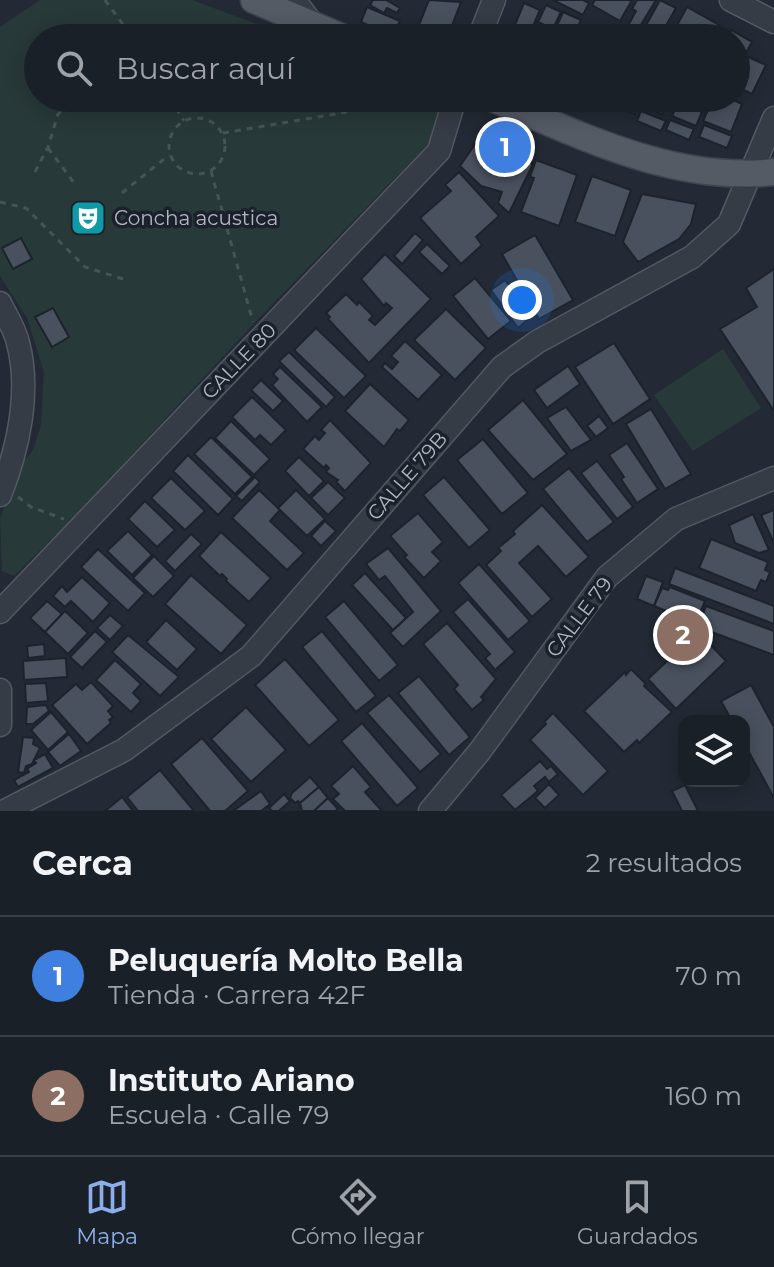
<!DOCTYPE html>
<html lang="es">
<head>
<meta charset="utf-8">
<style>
  body { margin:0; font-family:Montserrat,sans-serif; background:#272d34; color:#f1f3f6 }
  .controls { position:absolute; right:24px; bottom:24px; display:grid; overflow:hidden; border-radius:16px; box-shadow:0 4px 20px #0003 }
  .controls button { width:72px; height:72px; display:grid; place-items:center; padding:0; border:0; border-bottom:2px solid #383e45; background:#1a2028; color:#f1f3f6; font:40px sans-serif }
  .you { position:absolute; left:522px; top:300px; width:28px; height:28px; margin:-20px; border:6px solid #fff; border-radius:50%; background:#1a73e8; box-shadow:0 0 0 12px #1a73e833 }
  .badge { display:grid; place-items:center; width:52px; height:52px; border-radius:50%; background:#8dadea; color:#fff; font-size:26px; font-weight:700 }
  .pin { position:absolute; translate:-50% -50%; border:4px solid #fff; box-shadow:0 2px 8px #0006 }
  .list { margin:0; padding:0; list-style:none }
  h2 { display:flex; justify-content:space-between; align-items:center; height:104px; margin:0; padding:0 32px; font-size:34px }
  h2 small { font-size:26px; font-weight:400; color:#9fa3a8 }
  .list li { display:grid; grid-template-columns:52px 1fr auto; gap:24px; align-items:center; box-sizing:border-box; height:120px; padding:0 32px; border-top:2px solid #383e45 }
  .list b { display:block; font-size:30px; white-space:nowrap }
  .list p { margin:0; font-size:26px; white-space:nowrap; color:#9fa3a8 }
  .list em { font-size:26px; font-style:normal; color:#9fa3a8 }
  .icon { flex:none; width:44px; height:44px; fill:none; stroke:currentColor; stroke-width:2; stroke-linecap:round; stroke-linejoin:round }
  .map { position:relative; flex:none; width:774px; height:811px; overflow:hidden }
  .search { position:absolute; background:#1a2028; box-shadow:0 4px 20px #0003; left:24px; right:24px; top:24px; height:88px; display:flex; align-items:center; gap:20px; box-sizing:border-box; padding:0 28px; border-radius:44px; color:#9fa3a8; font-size:30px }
  .sheet { height:344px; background:#1a2028 }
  nav { display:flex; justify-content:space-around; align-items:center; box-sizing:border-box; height:112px; border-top:2px solid #383e45; background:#1a2028; font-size:22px; color:#9fa3a8 }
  nav a { display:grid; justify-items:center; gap:4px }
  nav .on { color:#8dadea }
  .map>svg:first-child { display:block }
  .green { fill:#28393a }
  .building { fill:#49515e; stroke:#1d232c; stroke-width:2 }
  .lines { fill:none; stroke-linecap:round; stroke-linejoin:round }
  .minor-casing { stroke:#535963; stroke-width:25 }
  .major-casing { stroke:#3f454f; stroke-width:29 }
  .path { stroke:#465457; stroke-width:3; stroke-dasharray:6 6; stroke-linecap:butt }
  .minor { stroke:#363c46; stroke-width:22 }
  .major { stroke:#545b65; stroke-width:26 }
  .labels { text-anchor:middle; stroke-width:7; stroke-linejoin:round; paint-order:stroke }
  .poi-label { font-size:20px; fill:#b0b6c2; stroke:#1b212a; text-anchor:start }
  .street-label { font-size:20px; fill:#b0b6c2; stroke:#1b212a }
</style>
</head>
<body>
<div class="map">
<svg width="774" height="811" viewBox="0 0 774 811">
  <rect width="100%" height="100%" fill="#232a35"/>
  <g class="green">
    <polygon points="40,0 192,0 294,38 38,38 38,98 435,98 441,114 431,141 259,318 72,519 14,576 2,571 0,519 19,468 33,450 41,425 44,372 27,318 0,276 0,27"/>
    <polygon points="723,349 761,408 693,451 654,395"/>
  </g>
  <g class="building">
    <polygon points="373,0 386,0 400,8 397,13 387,8 384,13 370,5"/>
    <polygon points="429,0 461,2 448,36 419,25"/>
    <polygon points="553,0 583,0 589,3 583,15"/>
    <polygon points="595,0 632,0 620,21 592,5"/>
    <polygon points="637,0 656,0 633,38 624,33 636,11 632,9"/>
    <polygon points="660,0 676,8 659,38 639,38"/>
    <polygon points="524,3 540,10 530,33 514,27"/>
    <polygon points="546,5 561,12 553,29 538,22"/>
    <polygon points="367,7 400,21 393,36 361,22"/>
    <polygon points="687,7 719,25 713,34 720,38 670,38"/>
    <polygon points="563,12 581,20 573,38 552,37"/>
    <polygon points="537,25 551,31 548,38 531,37"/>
    <polygon points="731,30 752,42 736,71 736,38 726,38"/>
    <polygon points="748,57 766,65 752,94 736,86"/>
    <polygon points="619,98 641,98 635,114 615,106"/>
    <polygon points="646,98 669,98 662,114 643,107"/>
    <polygon points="713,98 729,98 742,104 731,132 703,121"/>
    <polygon points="678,103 702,112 696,126 672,116"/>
    <polygon points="641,111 666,121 661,131 637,121"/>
    <polygon points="670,120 694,129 689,140 666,130"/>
    <polygon points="704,125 732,136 727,148 699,137"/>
    <polygon points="480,137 533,164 509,213 498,203 502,192 481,186 460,166"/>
    <polygon points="536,160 577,175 559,226 521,212 534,178 530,177"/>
    <polygon points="459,172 499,216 476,237 482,245 461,264 420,218 451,191 445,185"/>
    <polygon points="592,176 631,190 615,236 575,222"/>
    <polygon points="642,194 696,204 691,224 679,239 638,262 623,242"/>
    <polygon points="415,233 423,240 402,264 394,256"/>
    <polygon points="535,235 573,300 539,319 502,254"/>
    <polygon points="21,238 32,259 13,269 2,248"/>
    <polygon points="427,244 450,266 442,274 419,252"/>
    <polygon points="385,254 431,299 369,363 328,319 330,317 326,313 346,294 357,305 359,302 373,316 369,320 375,325 392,308 386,303 384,306 361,279"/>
    <polygon points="774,269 774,411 720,329 757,307 746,288"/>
    <polygon points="475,278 511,321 488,339 453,296"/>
    <polygon points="505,280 532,316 518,328 491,290"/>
    <polygon points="53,308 69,337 52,347 35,317"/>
    <polygon points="446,309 486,348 455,380 414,340"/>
    <polygon points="316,328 366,376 344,398 294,350"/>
    <polygon points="405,341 442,375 418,400 382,367 385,363 392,369 398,362 391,356"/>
    <polygon points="614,343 650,399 613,424 575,367"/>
    <polygon points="289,352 335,397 326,407 279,361"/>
    <polygon points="568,366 580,384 547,408 534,390"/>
    <polygon points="280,367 322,407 307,422 272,385 278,379 273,374"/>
    <polygon points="261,380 283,401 273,411 251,390"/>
    <polygon points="370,384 409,420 400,431 397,429 384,447 345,411"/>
    <polygon points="252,397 286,430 271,445 260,435 255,440 232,417"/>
    <polygon points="523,400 567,454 533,480 488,430"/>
    <polygon points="566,407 591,440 571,451 547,418"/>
    <polygon points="651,409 691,474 665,489 626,424"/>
    <polygon points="599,416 608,428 596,437 587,426"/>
    <polygon points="330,420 371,463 345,491 336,482 338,480 326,472 329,468 326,465 324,468 303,449 315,436 319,440 325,433 321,430"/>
    <polygon points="231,421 270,459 254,475 215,438"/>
    <polygon points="211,437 252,477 235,494 194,454"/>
    <polygon points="483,439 528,493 502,514 457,460"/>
    <polygon points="627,443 658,489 637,503 621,479 624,477 609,455"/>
    <polygon points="188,455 233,499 218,515 173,471"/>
    <polygon points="299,457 324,481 309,496 285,471"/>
    <polygon points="597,461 633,507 617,519 581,473"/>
    <polygon points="569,468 614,522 587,542 543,489"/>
    <polygon points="255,477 260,482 242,501 236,496"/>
    <polygon points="444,477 490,530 469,548 423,495"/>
    <polygon points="171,478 205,511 185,530 151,498"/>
    <polygon points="328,482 345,498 328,515 311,498"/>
    <polygon points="259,490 280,510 270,521 304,553 287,570 232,518"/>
    <polygon points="296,490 325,519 307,536 278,508"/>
    <polygon points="145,501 175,530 157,547 128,519"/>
    <polygon points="542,505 589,557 566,577 538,546 519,563 552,599 532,617 486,565 501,551 498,548 515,534 513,531"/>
    <polygon points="774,510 774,541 773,541 761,515"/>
    <polygon points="418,513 443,542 432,552 441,561 424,578 404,557 407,555 390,536"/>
    <polygon points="753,514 769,550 759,553 735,543 729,525"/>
    <polygon points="325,521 336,531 321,546 311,536"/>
    <polygon points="128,531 152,555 132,575 107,551"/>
    <polygon points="221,532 271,578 249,602 226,581 227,579 222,574 220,576 199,556"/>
    <polygon points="191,534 202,544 175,571 165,561"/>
    <polygon points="711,539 768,562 765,570 770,572 766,582 761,580 756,591 699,568"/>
    <polygon points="388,548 441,611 403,647 390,633 413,612 385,576 379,580 366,564"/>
    <polygon points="98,549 145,593 128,611 81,567"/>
    <polygon points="154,556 174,576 153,597 133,578"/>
    <polygon points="479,564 530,621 508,640 458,583"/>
    <polygon points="675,568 774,606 774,624 669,584"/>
    <polygon points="365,573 406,618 393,630 352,585"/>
    <polygon points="191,575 247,625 221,654 165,604"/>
    <polygon points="646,576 663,582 654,606 637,599"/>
    <polygon points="82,577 110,603 93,622 71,601 65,607 53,596 62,586 67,592"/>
    <polygon points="670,587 705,601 696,623 654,606 662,588 668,590"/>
    <polygon points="468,599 515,652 495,670 485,658 490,654 453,612"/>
    <polygon points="47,601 62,614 45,632 30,618"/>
    <polygon points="344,601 398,665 379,681 325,617"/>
    <polygon points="706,606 774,631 774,655 698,627"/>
    <polygon points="65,611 88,633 68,654 45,632"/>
    <polygon points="110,615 123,626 110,640 97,628"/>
    <polygon points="166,620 197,649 177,670 146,642"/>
    <polygon points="447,623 496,679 481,697 484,700 472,710 454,689 458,685 423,644"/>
    <polygon points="95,631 107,642 82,668 70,657"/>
    <polygon points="322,631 376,696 356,712 302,647"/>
    <polygon points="698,632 726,661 676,709 648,679"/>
    <polygon points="128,635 179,677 160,696 112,652"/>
    <polygon points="44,644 45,656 28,658 27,646"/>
    <polygon points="66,658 67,677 24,680 23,661"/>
    <polygon points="285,659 339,720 309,746 255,685"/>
    <polygon points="115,660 141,684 133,693 141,701 131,712 96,680"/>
    <polygon points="631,669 646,684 644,686 672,712 639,743 637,740 624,752 584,711 625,672 626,675"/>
    <polygon points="419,676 470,737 449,755 398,693"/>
    <polygon points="91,682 113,706 108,711 113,717 109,720 111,723 87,744 52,705 76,684 82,690"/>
    <polygon points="46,683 48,701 26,703 25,684"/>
    <polygon points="751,685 774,727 774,798 744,743 744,721 732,721 721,701"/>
    <polygon points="389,695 441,754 420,772 367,713"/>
    <polygon points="46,705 49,711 33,724 26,724 27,707"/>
    <polygon points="246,707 286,750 251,782 211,739"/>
    <polygon points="51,712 68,732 48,750 31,730"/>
    <polygon points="553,713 608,771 583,795 530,740 546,724 544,722"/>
    <polygon points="362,723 418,788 397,806 341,741"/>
    <polygon points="69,734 81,751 60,766 48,752"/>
    <polygon points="23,737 34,738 33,744 40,748 32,764 26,766 24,773 18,772"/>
    <polygon points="202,738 248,791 225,811 210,811 171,764"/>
    <polygon points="45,754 53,768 18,787 14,780 29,772 27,769 36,763 34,760"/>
    <polygon points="540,761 547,769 551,766 558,774 549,782 545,777 534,786 538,791 515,810 501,795"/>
    <polygon points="353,766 371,787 365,792 382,811 345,811 333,799 339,794 331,786"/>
    <polygon points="160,770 194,811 138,811 127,797"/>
    <polygon points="310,777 319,787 300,803 298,801 295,803 290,798 292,793"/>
    <polygon points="549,784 559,795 545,808 535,798"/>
    <polygon points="685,785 698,811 682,811 672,791"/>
    <polygon points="319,787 328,798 314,811 302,811 300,803"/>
    <polygon points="261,791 270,804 261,811 233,811"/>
    <polygon points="284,794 290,801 279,811 272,811 269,808"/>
    <polygon points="122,797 133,811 105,811"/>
    <polygon points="328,798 338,809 335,811 314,811"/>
  </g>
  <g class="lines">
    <defs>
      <g id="minor">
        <polyline points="294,0 314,26"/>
        <polyline points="731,0 774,22"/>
        <polyline points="479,38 494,0"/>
        <path d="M0 303C6 316 15 329 18 343 31 392 18 449 0 495"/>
        <polyline points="0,612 439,151 455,98"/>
        <polyline points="0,690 0,725"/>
        <polyline points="5,811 124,750 251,656 502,367 537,342 692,257 729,224 774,118"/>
        <polyline points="430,811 480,751 607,577 676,519 774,478"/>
      </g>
      <g id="major">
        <polyline points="254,0 344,38"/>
        <path d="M492 98C582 136 675 183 774 172"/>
      </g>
    </defs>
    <use href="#minor" class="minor-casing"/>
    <use href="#major" class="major-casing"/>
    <g class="path">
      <polyline points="105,0 133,38"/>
      <polyline points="170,98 184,121"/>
      <circle cx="197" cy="146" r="28"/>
      <polyline points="223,133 429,98"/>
      <polyline points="48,148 75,184"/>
      <polyline points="211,171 253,322"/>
      <polyline points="35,172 48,147 58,114 81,98"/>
      <polyline points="122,193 169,155"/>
      <polyline points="0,202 26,208 85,267 126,280"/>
      <polyline points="18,497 31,507 64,519"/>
    </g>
    <use href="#minor" class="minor"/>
    <use href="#major" class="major"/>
  </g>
  <defs>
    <symbol id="theatre-square" viewBox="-11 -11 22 22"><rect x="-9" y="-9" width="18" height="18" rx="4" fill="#0f9aa8" stroke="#1b212a"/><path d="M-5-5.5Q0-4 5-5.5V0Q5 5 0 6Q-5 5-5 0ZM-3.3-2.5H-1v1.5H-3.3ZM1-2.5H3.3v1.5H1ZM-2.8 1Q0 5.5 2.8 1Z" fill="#fff"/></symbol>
  </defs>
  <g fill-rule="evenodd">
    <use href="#theatre-square" x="68" y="198" width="40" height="40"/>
  </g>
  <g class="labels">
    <g class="poi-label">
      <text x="114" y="225">Concha acustica</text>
    </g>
    <g class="street-label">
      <text transform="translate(239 361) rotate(-46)" y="7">CALLE 80</text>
      <text transform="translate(407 476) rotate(-49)" y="7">CALLE 79B</text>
      <text transform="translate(579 617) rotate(-53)" y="7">CALLE 79</text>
    </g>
  </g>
</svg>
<div class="controls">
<button><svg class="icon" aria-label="layers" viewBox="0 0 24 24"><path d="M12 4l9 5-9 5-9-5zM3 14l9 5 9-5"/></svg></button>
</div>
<div class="you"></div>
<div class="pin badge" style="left:505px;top:147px;background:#3f7fe0">1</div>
<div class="pin badge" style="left:683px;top:635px;background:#8d6e63">2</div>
<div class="search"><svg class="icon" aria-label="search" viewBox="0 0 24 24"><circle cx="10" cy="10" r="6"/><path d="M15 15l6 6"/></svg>Buscar aquí</div>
</div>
<section class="sheet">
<h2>Cerca<small>2 resultados</small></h2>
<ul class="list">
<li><span class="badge" style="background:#3f7fe0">1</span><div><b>Peluquería Molto Bella</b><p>Tienda · Carrera 42F</p></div><em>70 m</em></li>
<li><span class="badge" style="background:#8d6e63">2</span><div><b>Instituto Ariano</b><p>Escuela · Calle 79</p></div><em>160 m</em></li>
</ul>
</section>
<nav>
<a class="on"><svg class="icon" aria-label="map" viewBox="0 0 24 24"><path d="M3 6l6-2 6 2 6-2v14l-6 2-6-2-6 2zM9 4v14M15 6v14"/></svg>Mapa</a>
<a><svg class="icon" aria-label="directions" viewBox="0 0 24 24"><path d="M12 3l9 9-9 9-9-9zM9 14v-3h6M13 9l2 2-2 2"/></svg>Cómo llegar</a>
<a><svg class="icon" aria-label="saved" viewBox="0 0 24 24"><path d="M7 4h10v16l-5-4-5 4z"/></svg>Guardados</a>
</nav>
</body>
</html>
